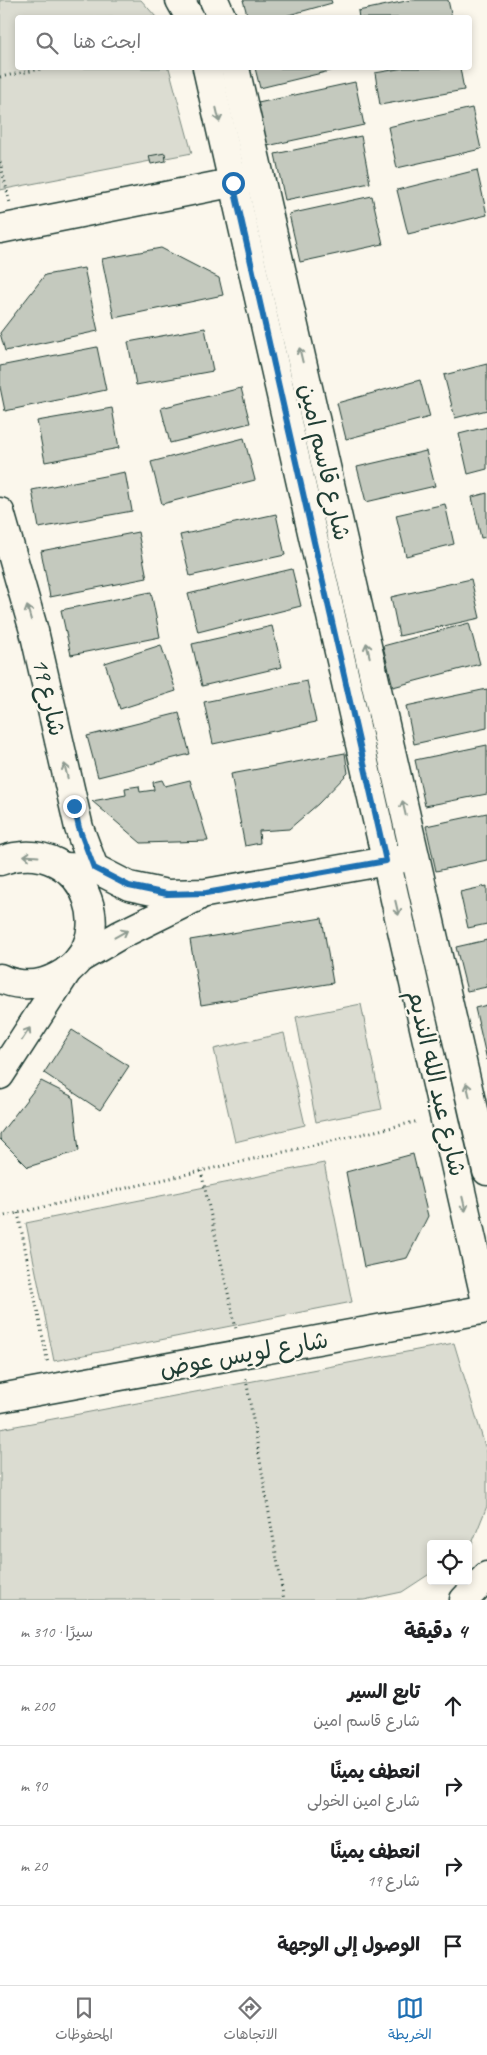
<!DOCTYPE html>
<html lang="ar">
<head>
<meta charset="utf-8">
<style>
  body { margin:0; font-family:Caveat,"Playpen Sans Arabic",sans-serif; background:#f2f2f2; color:#202124; direction:rtl }
  .controls { position:absolute; right:15px; bottom:15px; display:grid; overflow:hidden; border-radius:5px; box-shadow:0 2px 8px #0003 }
  .controls button { width:45px; height:45px; display:grid; place-items:center; padding:0; border:0; border-bottom:1px solid #e0e0e0; background:#fff; color:#202124; font:25px sans-serif }
  .stop { position:absolute; width:15px; height:15px; margin:-11px; border:4px solid #1f6fb2; border-radius:50%; background:#fff }
  .stop.end { background:#1f6fb2; border-color:#fff; box-shadow:0 1px 5px #0008 }
  .list { margin:0; padding:0; list-style:none }
  h2 { display:flex; justify-content:space-between; align-items:center; height:65px; margin:0; padding:0 20px; font-size:21px }
  h2 small { font-size:16px; font-weight:400; color:#757577 }
  .list li { display:grid; grid-template-columns:32px 1fr auto; gap:15px; align-items:center; box-sizing:border-box; height:80px; padding:0 20px; border-top:1px solid #e0e0e0 }
  .list b { display:block; font-size:19px; white-space:nowrap }
  .list p { margin:0; font-size:16px; white-space:nowrap; color:#757577 }
  .list em { font-size:16px; font-style:normal; color:#757577 }
  .icon { flex:none; width:28px; height:28px; fill:none; stroke:currentColor; stroke-width:2; stroke-linecap:round; stroke-linejoin:round }
  .map { position:relative; flex:none; width:487px; height:1600px; overflow:hidden; direction:ltr }
  .search { position:absolute; background:#fff; box-shadow:0 2px 8px #0003; left:15px; right:15px; top:15px; height:55px; display:flex; align-items:center; gap:12px; box-sizing:border-box; padding:0 18px; border-radius:5px; color:#757577; font-size:19px }
  .sheet { height:385px; background:#fff }
  nav { display:flex; justify-content:space-around; align-items:center; box-sizing:border-box; height:70px; border-top:1px solid #e0e0e0; background:#fff; font-size:14px; color:#757577 }
  nav a { display:grid; justify-items:center; gap:2px }
  nav .on { color:#1f6fb2 }
  .map>svg:first-child { display:block }
  .green { fill:#dbdcd1; stroke:#7d8c82 }
  .building { fill:#c4c9be; stroke:#1f3d34 }
  .lines { fill:none; stroke-linecap:round; stroke-linejoin:round }
  .minor-casing { stroke:#1f3d34; stroke-width:31 }
  .path { stroke:#1f3d34; stroke-width:3; stroke-dasharray:1 4; stroke-linecap:butt }
  .minor { stroke:#fbf7ec; stroke-width:28 }
  .oneway { stroke:#8d9a90 }
  .route { stroke:#1f6fb2; stroke-width:6 }
  .labels { text-anchor:middle; stroke-width:4.5; stroke-linejoin:round; paint-order:stroke }
  .street-label { font-size:24px; fill:#1f3d34; stroke:#fbf7ec }
</style>
</head>
<body>
<div class="map">
<svg width="487" height="1600" viewBox="0 0 487 1600">
  <rect width="100%" height="100%" fill="#fbf7ec"/>
  <filter id="ink" filterUnits="userSpaceOnUse"><feTurbulence type="fractalNoise" baseFrequency=".02" numOctaves="2"/><feDisplacementMap in="SourceGraphic" scale="10" xChannelSelector="R" yChannelSelector="G"/><feConvolveMatrix kernelMatrix="1 2 1 2 8 2 1 2 1" color-interpolation-filters="sRGB"/></filter>
  <g filter="url(#ink)">
    <g class="green">
      <polygon points="0,0 141,0 156,17 18,18 18,68 169,68 192,153 0,190"/>
      <polygon points="361,1004 382,1109 316,1122 296,1017"/>
      <polygon points="284,1033 305,1125 235,1142 214,1049"/>
      <polygon points="324,1163 352,1302 54,1361 26,1223"/>
      <polygon points="454,1343 487,1453 487,1506 471,1546 468,1548 468,1544 431,1544 431,1573 402,1592 364,1600 0,1600 0,1429"/>
    </g>
    <g class="building">
      <polygon points="243,0 331,0 332,3 278,18 248,18"/>
      <polygon points="411,0 448,0 452,18 359,18 358,11"/>
      <polygon points="255,68 338,68 338,69 260,88"/>
      <polygon points="404,68 460,68 464,90 380,105 375,73"/>
      <polygon points="355,82 364,125 267,146 258,103"/>
      <polygon points="472,108 481,149 397,168 388,127"/>
      <polygon points="361,136 370,183 285,200 275,154"/>
      <polygon points="165,153 166,161 151,164 149,156"/>
      <polygon points="477,170 487,215 408,234 397,190"/>
      <polygon points="372,196 383,244 300,262 289,214"/>
      <polygon points="161,248 219,278 223,295 114,318 102,259"/>
      <polygon points="84,268 98,331 5,351 0,333 45,275"/>
      <polygon points="205,328 213,371 136,385 128,342"/>
      <polygon points="97,347 106,390 5,411 0,387 0,366"/>
      <polygon points="487,364 487,410 455,418 444,375"/>
      <polygon points="420,380 430,417 346,439 337,403"/>
      <polygon points="241,388 250,423 170,443 161,408"/>
      <polygon points="112,408 119,448 45,462 37,421"/>
      <polygon points="487,427 487,469 468,474 459,434"/>
      <polygon points="244,438 255,480 162,504 151,462"/>
      <polygon points="426,451 435,486 366,502 357,467"/>
      <polygon points="125,472 132,511 39,528 32,490"/>
      <polygon points="487,493 487,537 481,538 472,497"/>
      <polygon points="445,504 454,544 406,556 396,515"/>
      <polygon points="276,514 285,555 190,576 180,535"/>
      <polygon points="138,532 147,578 50,597 41,551"/>
      <polygon points="292,569 301,606 198,632 188,594"/>
      <polygon points="471,579 480,618 399,636 391,597"/>
      <polygon points="151,592 160,637 71,655 61,610"/>
      <polygon points="469,623 480,664 393,687 383,646"/>
      <polygon points="272,626 282,667 202,686 192,644"/>
      <polygon points="161,645 176,691 120,709 105,663"/>
      <polygon points="307,681 316,722 213,744 204,702"/>
      <polygon points="487,689 487,728 414,744 406,706"/>
      <polygon points="179,713 190,754 98,777 87,736"/>
      <polygon points="487,745 487,794 425,806 415,760"/>
      <polygon points="345,753 348,773 318,804 289,829 259,831 260,843 245,846 231,774"/>
      <polygon points="162,780 165,786 190,780 208,841 141,843 92,801 126,795 125,788 139,786 140,792 154,790 153,782"/>
      <polygon points="487,813 487,860 436,871 426,826"/>
      <polygon points="487,886 487,924 468,928 460,892"/>
      <polygon points="322,918 333,983 201,1005 190,940"/>
      <polygon points="487,940 487,987 467,991 456,947"/>
      <polygon points="487,1005 487,1060 475,1008"/>
      <polygon points="72,1030 129,1066 100,1110 44,1073"/>
      <polygon points="41,1081 73,1097 79,1151 28,1167 0,1139 0,1134"/>
      <polygon points="413,1154 428,1216 407,1258 364,1267 346,1172"/>
    </g>
    <g class="lines">
      <defs>
        <g id="minor">
          <polyline points="180,0 190,18"/>
          <polyline points="214,0 222,18"/>
          <polyline points="207,68 487,1306"/>
          <polyline points="235,68 487,1171"/>
          <polyline points="0,229 251,179"/>
          <polyline points="0,512 34,631 79,828 94,868"/>
          <path d="M0 861C88 829 131 955 44 982 31 986 13 985 0 978"/>
          <polyline points="64,867 94,868 129,886 167,894 206,893 404,858"/>
          <polyline points="79,959 120,935 197,897"/>
          <polyline points="0,1075 68,970"/>
          <polyline points="0,1398 487,1309"/>
          <polyline points="464,1600 487,1576"/>
        </g>
      </defs>
      <use href="#minor" class="minor-casing"/>
      <g class="path">
        <polyline points="0,77 46,68"/>
        <polyline points="0,162 10,203"/>
        <polyline points="201,1171 236,1329"/>
        <polyline points="18,1213 48,1364"/>
        <polyline points="0,1217 419,1121"/>
        <polyline points="246,1379 284,1600"/>
      </g>
      <use href="#minor" class="minor"/>
    </g>
    <defs><path id="oneway-shaft" d="M-6 0H5M1.5-3L5.5 0L1.5 3" fill="none" stroke-width="1.6" stroke-linecap="round" stroke-linejoin="round" transform="scale(1.25)"/></defs>
    <g class="oneway">
      <use href="#oneway-shaft" transform="translate(218 115) rotate(77)"/>
      <use href="#oneway-shaft" transform="translate(301 355) rotate(-103)"/>
      <use href="#oneway-shaft" transform="translate(29 613) rotate(-106)"/>
      <use href="#oneway-shaft" transform="translate(368 650) rotate(-103)"/>
      <use href="#oneway-shaft" transform="translate(66 771) rotate(-103)"/>
      <use href="#oneway-shaft" transform="translate(404 808) rotate(-103)"/>
      <use href="#oneway-shaft" transform="translate(31 856) rotate(-176)"/>
      <use href="#oneway-shaft" transform="translate(397 908) rotate(77)"/>
      <use href="#oneway-shaft" transform="translate(121 934) rotate(-29)"/>
      <use href="#oneway-shaft" transform="translate(26 1034) rotate(-57)"/>
      <use href="#oneway-shaft" transform="translate(468 1090) rotate(-103)"/>
      <use href="#oneway-shaft" transform="translate(464 1204) rotate(77)"/>
    </g>
  </g>
  <g class="lines" filter="url(#ink)">
    <polyline class="route" points="74,806 79,828 94,868 129,886 167,894 206,893 386,861 233,183"/>
  </g>
  <g class="labels">
    <g class="street-label">
      <text transform="translate(325 462) rotate(77)" y="8">شارع قاسم امين</text>
      <text transform="translate(49 697) rotate(77)" y="8">شارع 19</text>
      <text transform="translate(437 1083) rotate(77)" y="8">شارع عبد الله النديم</text>
      <text transform="translate(244 1354) rotate(-10)" y="8">شارع لويس عوض</text>
    </g>
  </g>
</svg>
<div class="controls">
<button><svg class="icon" aria-label="locate" viewBox="0 0 24 24"><circle cx="12" cy="12" r="6"/><path d="M12 2v4M12 18v4M2 12h4M18 12h4"/></svg></button>
</div>
<div class="stop" style="left:233px;top:183px"></div>
<div class="stop end" style="left:74px;top:806px"></div>
<div class="search"><svg class="icon" aria-label="search" viewBox="0 0 24 24"><circle cx="10" cy="10" r="6"/><path d="M15 15l6 6"/></svg>ابحث هنا</div>
</div>
<section class="sheet">
<h2>4 دقيقة<small>سيرًا · 310 m</small></h2>
<ul class="list">
<li><svg class="icon" aria-label="ahead" viewBox="0 0 24 24"><path d="M12 20V5M6 11l6-6 6 6"/></svg><div><b>تابع السير</b><p>شارع قاسم امين</p></div><em>200 m</em></li>
<li><svg class="icon" aria-label="right" viewBox="0 0 24 24"><path d="M7 20v-9h11M14 6l5 5-5 5"/></svg><div><b>انعطف يمينًا</b><p>شارع امين الخولى</p></div><em>90 m</em></li>
<li><svg class="icon" aria-label="right" viewBox="0 0 24 24"><path d="M7 20v-9h11M14 6l5 5-5 5"/></svg><div><b>انعطف يمينًا</b><p>شارع 19</p></div><em>20 m</em></li>
<li><svg class="icon" aria-label="arrive" viewBox="0 0 24 24"><path d="M6 21V4h12l-3 4 3 4H6"/></svg><div><b>الوصول إلى الوجهة</b></div></li>
</ul>
</section>
<nav>
<a class="on"><svg class="icon" aria-label="map" viewBox="0 0 24 24"><path d="M3 6l6-2 6 2 6-2v14l-6 2-6-2-6 2zM9 4v14M15 6v14"/></svg>الخريطة</a>
<a><svg class="icon" aria-label="directions" viewBox="0 0 24 24"><path d="M12 3l9 9-9 9-9-9zM9 14v-3h6M13 9l2 2-2 2"/></svg>الاتجاهات</a>
<a><svg class="icon" aria-label="saved" viewBox="0 0 24 24"><path d="M7 4h10v16l-5-4-5 4z"/></svg>المحفوظات</a>
</nav>
</body>
</html>
